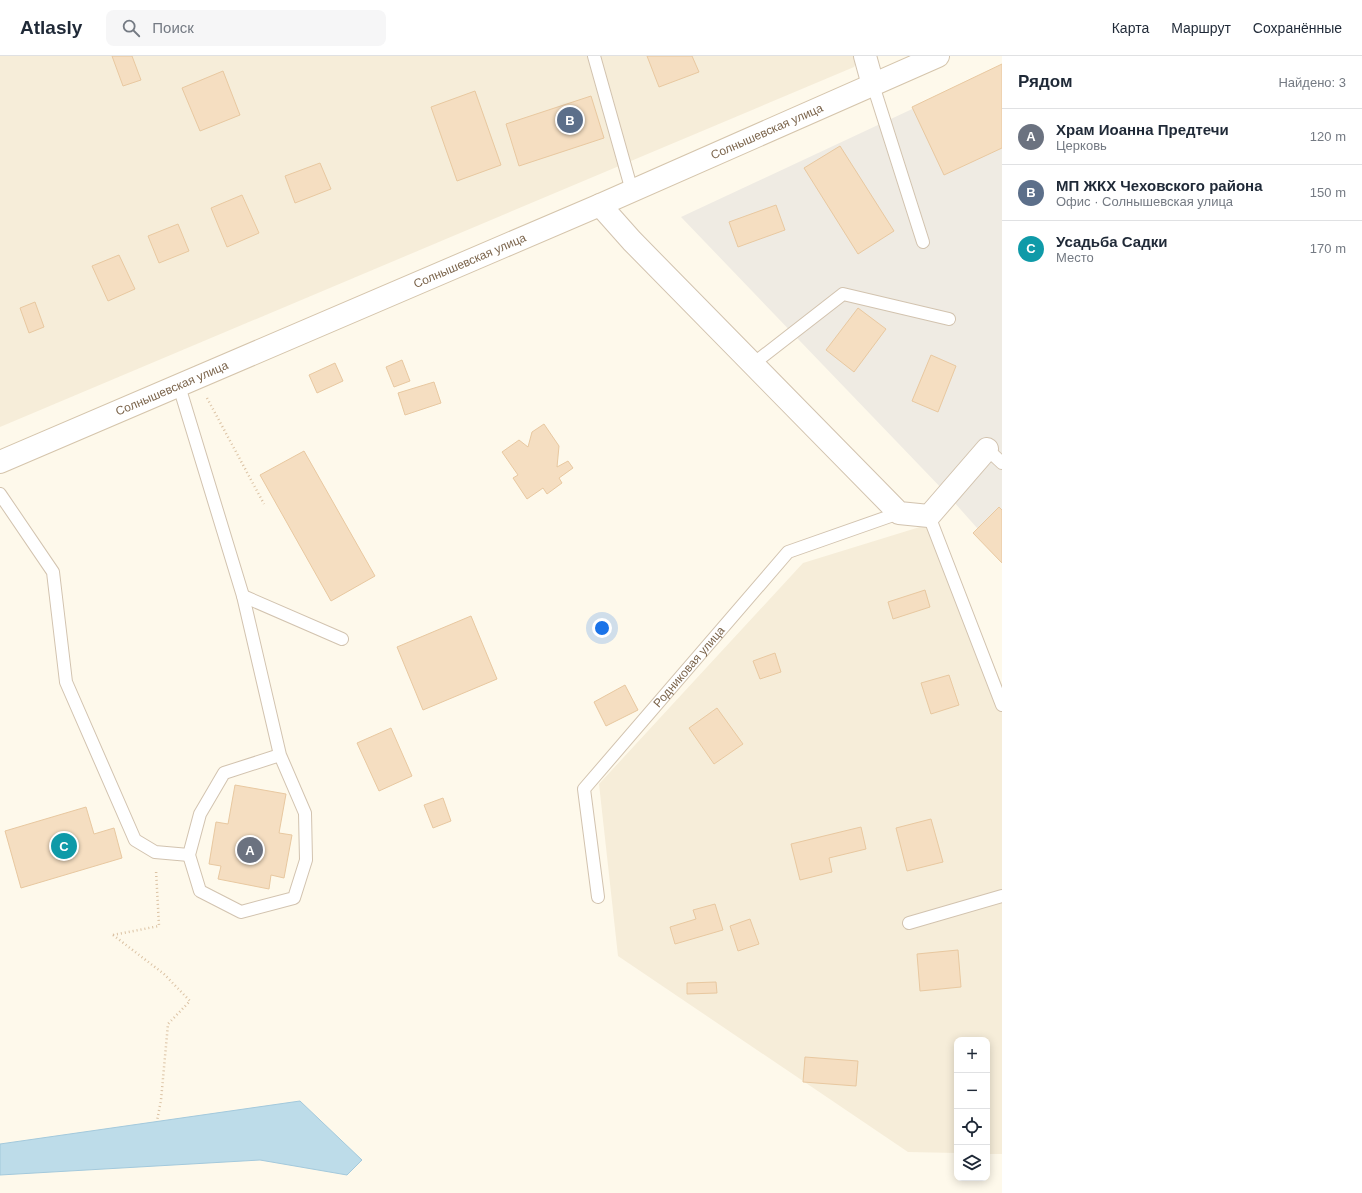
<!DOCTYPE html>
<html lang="ru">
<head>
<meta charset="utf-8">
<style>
  body { margin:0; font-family:Helvetica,sans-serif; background:#f6f6f7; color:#1f2937 }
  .controls { position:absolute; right:12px; bottom:12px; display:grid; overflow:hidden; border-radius:8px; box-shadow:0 2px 10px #0003 }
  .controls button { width:36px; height:36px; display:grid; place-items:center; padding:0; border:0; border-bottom:1px solid #e0e1e3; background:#fff; color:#1f2937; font:20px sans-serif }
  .you { position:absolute; left:602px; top:572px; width:14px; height:14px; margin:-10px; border:3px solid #fff; border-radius:50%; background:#1a73e8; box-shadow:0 0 0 6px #1a73e833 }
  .badge { display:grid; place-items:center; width:26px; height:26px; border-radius:50%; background:#d93025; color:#fff; font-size:13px; font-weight:700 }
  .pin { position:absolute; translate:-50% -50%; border:2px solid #fff; box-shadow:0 1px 4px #0006 }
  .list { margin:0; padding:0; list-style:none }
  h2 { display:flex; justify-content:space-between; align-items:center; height:52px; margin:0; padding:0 16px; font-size:17px }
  h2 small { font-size:13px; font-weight:400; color:#747a83 }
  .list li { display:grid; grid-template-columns:26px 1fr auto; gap:12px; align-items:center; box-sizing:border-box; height:56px; padding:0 16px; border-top:1px solid #e0e1e3 }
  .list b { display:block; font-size:15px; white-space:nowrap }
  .list p { margin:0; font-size:13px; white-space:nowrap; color:#747a83 }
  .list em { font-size:13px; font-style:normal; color:#747a83 }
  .icon { flex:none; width:22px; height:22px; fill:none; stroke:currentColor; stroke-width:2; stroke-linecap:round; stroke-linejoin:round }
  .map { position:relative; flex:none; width:1002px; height:1137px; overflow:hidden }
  header { display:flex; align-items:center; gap:24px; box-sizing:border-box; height:56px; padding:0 20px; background:#fff; border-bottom:1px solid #e0e1e3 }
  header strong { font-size:19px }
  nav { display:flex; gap:22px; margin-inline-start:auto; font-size:14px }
  .search { width:280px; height:36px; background:#f6f6f7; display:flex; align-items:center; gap:10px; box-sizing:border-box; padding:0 14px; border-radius:8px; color:#747a83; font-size:15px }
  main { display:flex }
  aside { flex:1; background:#fff }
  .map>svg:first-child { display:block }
  .residential { fill:#f6edd9 }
  .industrial { fill:#efebe3 }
  .water { fill:#bddce9; stroke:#a3c9dc }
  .building { fill:#f5dec1; stroke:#e8c8a0 }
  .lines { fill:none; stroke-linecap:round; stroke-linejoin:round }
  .lane-casing { stroke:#d2c3af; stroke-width:14 }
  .street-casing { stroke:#d2c3af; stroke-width:24 }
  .secondary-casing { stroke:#d5c5ac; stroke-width:24 }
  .path { stroke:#dbc2a3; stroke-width:2.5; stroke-dasharray:1 3; stroke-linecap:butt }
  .lane { stroke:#fff; stroke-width:12 }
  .street { stroke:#fff; stroke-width:22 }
  .secondary { stroke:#fff; stroke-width:22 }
  .labels { text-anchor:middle; stroke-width:4; stroke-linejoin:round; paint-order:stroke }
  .street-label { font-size:12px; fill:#7b644b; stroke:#fffcf2 }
</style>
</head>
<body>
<header>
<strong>Atlasly</strong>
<div class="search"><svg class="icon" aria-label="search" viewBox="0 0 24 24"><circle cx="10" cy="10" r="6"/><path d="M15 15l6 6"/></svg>Поиск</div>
<nav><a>Карта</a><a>Маршрут</a><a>Сохранённые</a></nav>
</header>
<main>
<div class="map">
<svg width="1002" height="1137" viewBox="0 0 1002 1137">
  <rect width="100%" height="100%" fill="#fef9eb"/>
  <g class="residential">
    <polygon points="0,0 859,0 854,11 0,371"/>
    <polygon points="936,466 1002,629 1002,1098 987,1098 987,984 957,984 957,1097 908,1096 618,900 599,728 803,507"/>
  </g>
  <polygon class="industrial" points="1002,11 1002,500 945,436 681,161"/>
  <polygon class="water" points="300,1045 362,1104 347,1119 260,1104 0,1119 0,1088"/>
  <g class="building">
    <polygon points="112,0 132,0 141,24 123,30"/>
    <polygon points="647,0 692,0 699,16 659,31"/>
    <polygon points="1002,8 1002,92 944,119 912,51"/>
    <polygon points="223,15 240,59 200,75 182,32"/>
    <polygon points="475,35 501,109 457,125 431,51"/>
    <polygon points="591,40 604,82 519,110 506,68"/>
    <polygon points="840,90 894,175 858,198 804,112"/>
    <polygon points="320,107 331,133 295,147 285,120"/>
    <polygon points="242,139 259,177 227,191 211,152"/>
    <polygon points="776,149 785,174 738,191 729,166"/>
    <polygon points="178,168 189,195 159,207 148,180"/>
    <polygon points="119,199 135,233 108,245 92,210"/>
    <polygon points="35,246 44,271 29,277 20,252"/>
    <polygon points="858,252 886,273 854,316 826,294"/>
    <polygon points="931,299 956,310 938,356 912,345"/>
    <polygon points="402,304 410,325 394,331 386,311"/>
    <polygon points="335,307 343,325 317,337 309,319"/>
    <polygon points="434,326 441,347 405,359 398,337"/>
    <polygon points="544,368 559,390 557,411 568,405 573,412 559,422 562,427 547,438 543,432 527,443 513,422 518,419 502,396 519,384 528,391 532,376"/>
    <polygon points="304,395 375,520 331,545 260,419"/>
    <polygon points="999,451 1002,454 1002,507 973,477"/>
    <polygon points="925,534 930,551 893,563 888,546"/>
    <polygon points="471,560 497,623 423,654 397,591"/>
    <polygon points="775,597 781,616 760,623 753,605"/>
    <polygon points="949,619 959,649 931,658 921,627"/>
    <polygon points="625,629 638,654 606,670 594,646"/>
    <polygon points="717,652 743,688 714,708 689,672"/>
    <polygon points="391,672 412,720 379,735 357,687"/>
    <polygon points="235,729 286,738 279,777 292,779 284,822 271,819 269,833 218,823 221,810 209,808 216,766 228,768"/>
    <polygon points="443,742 451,765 433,772 424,749"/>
    <polygon points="86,751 94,778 114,772 122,802 21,832 5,775"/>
    <polygon points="931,763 943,806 907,815 896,772"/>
    <polygon points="861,771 866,793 829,802 832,816 800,824 791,788"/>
    <polygon points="715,848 723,874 675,888 670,871 696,863 693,854"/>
    <polygon points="750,863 759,888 738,895 730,870"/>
    <polygon points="958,894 961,931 920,935 917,898"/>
    <polygon points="716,926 717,937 687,938 687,927"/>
    <polygon points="805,1001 858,1005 856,1030 803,1026"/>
  </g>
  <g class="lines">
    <defs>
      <g id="lane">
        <polyline points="594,0 632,135"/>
        <polyline points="873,29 923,186"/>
        <polyline points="753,308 843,238 949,263"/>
        <polyline points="179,330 243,540 280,699 305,757 306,804 294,842 241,856 200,835 189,799 200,758 224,717 280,699"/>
        <polyline points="987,393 1002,407"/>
        <polyline points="0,438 53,516 66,626 135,784 155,796 189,799"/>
        <polyline points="929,460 1002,649"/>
        <polyline points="243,540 342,583"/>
        <path id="s1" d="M598 841 584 733 788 496 899 457"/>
        <polyline points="909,867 1002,840"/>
      </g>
      <g id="street">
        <polyline points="865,0 873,29"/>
        <polyline points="600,149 632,185 899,457 929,460 987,393"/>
      </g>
      <g id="secondary">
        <path id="s2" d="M0 406 600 149 938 0"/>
      </g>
    </defs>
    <use href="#lane" class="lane-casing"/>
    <use href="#street" class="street-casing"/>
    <use href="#secondary" class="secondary-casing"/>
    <g class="path">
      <polyline points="207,342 264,448"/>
      <polyline points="113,879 164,918 190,945 168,968 161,1044 157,1065"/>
      <polyline points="113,879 159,870 156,814"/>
    </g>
    <use href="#lane" class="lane"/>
    <use href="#street" class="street"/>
    <use href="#secondary" class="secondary"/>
  </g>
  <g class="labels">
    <g class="street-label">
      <text dy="4" stroke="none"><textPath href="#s2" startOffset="835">Солнышевская улица</textPath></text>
      <text dy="4" stroke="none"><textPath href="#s2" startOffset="511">Солнышевская улица</textPath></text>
      <text dy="4" stroke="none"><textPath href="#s2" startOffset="187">Солнышевская улица</textPath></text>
      <text dy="4" stroke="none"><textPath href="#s1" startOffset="270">Родниковая улица</textPath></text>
    </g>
  </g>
</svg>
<div class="controls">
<button>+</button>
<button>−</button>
<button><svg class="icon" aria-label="locate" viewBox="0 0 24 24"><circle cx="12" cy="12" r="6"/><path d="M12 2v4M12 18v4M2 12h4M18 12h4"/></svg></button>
<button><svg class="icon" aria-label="layers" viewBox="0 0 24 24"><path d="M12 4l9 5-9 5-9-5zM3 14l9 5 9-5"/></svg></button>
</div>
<div class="you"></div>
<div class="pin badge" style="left:250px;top:794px;background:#6b7280">A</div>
<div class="pin badge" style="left:570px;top:64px;background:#5c6f8a">B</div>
<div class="pin badge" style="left:64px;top:790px;background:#0f9aa8">C</div>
</div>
<aside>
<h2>Рядом<small>Найдено: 3</small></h2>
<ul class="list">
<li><span class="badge" style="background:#6b7280">A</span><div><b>Храм Иоанна Предтечи</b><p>Церковь</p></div><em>120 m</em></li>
<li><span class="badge" style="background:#5c6f8a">B</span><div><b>МП ЖКХ Чеховского района</b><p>Офис · Солнышевская улица</p></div><em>150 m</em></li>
<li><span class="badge" style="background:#0f9aa8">C</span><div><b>Усадьба Садки</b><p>Место</p></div><em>170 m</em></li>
</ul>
</aside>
</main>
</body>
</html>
